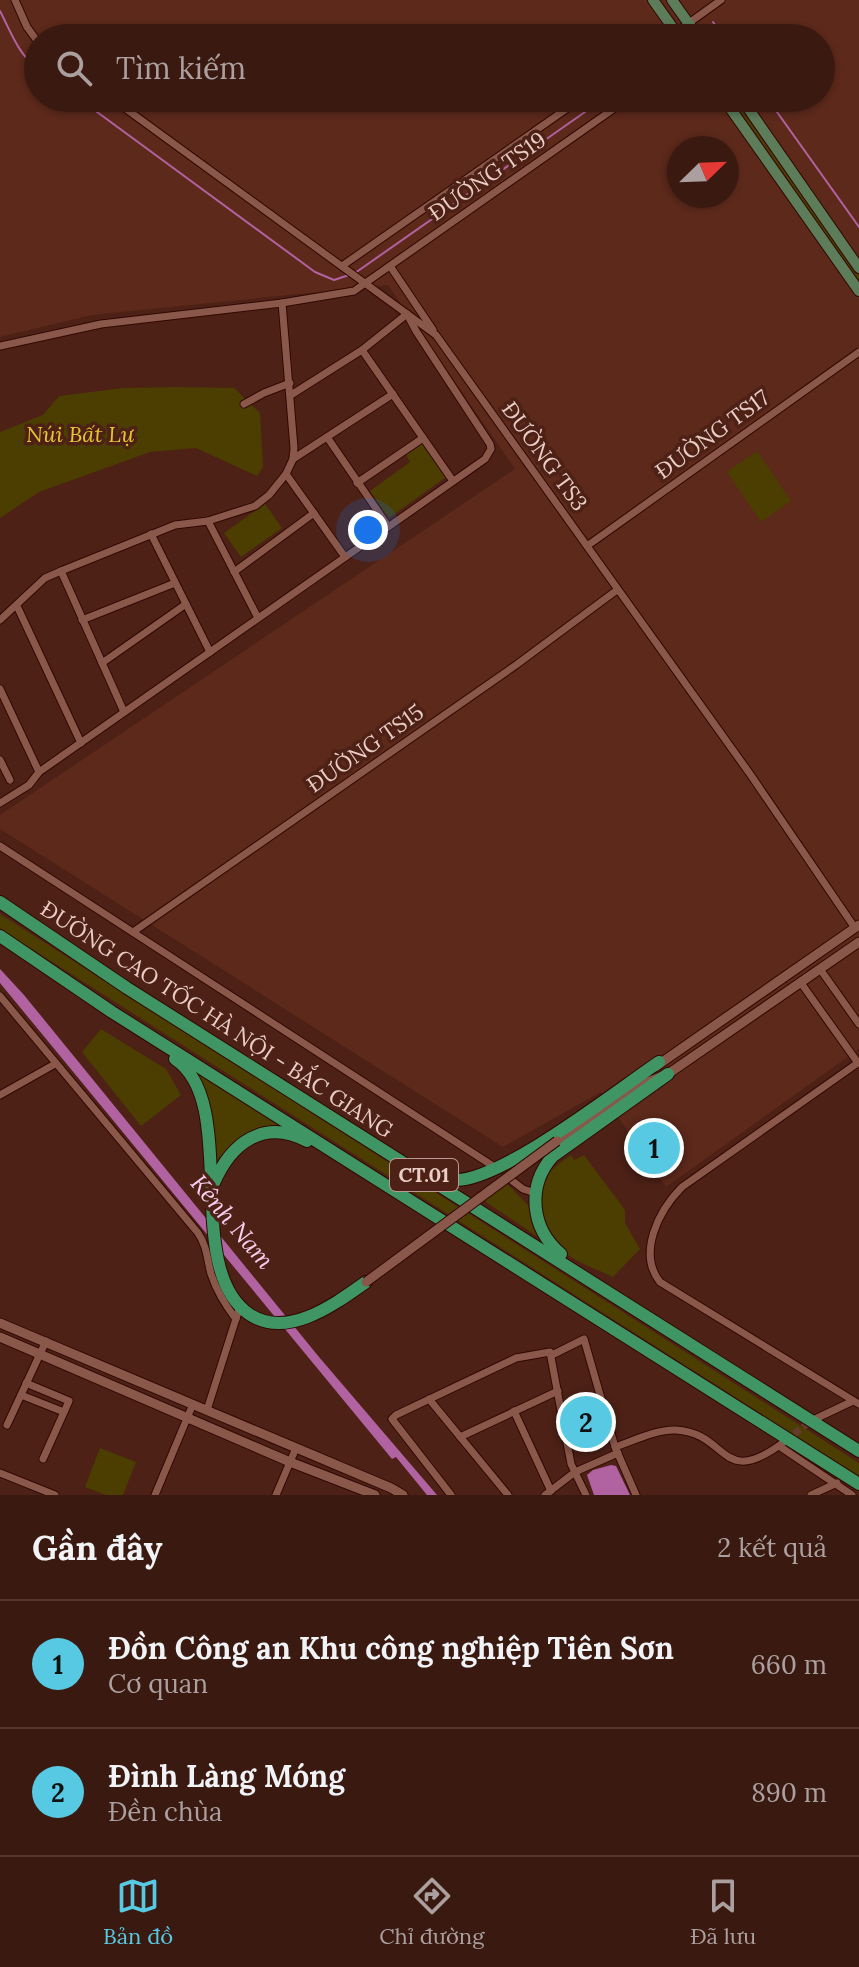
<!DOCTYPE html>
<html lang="vi">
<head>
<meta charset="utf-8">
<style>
  body { margin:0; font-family:Lora,serif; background:#45261e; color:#f1f3f6 }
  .compass { position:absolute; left:667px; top:136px; width:72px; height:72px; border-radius:50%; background:#3a1910; box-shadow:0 2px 6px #0004; rotate:67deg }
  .you { position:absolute; left:368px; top:530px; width:28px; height:28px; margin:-20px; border:6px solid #fff; border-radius:50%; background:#1a73e8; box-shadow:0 0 0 12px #1a73e833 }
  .badge { display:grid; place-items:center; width:52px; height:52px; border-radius:50%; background:#58c9e3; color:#111; font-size:26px; font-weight:700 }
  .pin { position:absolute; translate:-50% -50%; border:4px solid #fff; box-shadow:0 2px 8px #0006 }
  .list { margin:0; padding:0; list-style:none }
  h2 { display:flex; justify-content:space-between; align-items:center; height:104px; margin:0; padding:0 32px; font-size:34px }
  h2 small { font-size:26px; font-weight:400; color:#aba09f }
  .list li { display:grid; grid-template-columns:52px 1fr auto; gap:24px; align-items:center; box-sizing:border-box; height:128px; padding:0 32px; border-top:2px solid #543830 }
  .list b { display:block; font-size:30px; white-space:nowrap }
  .list p { margin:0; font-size:26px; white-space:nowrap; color:#aba09f }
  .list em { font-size:26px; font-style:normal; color:#aba09f }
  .icon { flex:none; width:44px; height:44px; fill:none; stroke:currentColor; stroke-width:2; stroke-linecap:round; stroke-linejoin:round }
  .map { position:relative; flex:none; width:859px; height:1495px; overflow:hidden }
  .search { position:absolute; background:#3a1910; box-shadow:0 2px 6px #0004; left:24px; right:24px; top:24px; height:88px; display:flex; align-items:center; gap:20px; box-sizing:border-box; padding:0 28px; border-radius:44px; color:#aba09f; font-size:30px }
  .sheet { height:360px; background:#3a1910 }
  nav { display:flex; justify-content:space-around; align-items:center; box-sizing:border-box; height:112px; border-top:2px solid #543830; background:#3a1910; font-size:22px; color:#aba09f }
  nav a { display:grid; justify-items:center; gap:4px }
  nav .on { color:#58c9e3 }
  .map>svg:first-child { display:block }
  .built { fill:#5c291b; fill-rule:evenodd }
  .green { fill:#4b3e00 }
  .water { fill:#b162a0 }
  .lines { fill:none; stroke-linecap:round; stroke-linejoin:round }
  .stream { stroke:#b162a0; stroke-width:2 }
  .street-tunnel { stroke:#653b30; stroke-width:7; stroke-dasharray:7 3.5; stroke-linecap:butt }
  .street-casing { stroke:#310801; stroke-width:9 }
  .secondary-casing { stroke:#310801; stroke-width:11 }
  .primary-casing { stroke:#310801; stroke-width:12 }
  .highway-casing { stroke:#310801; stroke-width:14 }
  .street { stroke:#8a584b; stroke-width:7 }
  .secondary { stroke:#8a584b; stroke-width:9 }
  .primary { stroke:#5d7d5a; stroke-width:10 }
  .highway { stroke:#3f9664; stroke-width:12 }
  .secondary-bridge-casing { stroke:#310801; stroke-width:11; stroke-linecap:butt }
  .secondary-bridge { stroke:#8a584b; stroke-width:9 }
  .labels { text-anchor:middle; stroke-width:7; stroke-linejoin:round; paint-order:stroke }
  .shield { fill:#4d2116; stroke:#bb9990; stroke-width:2 }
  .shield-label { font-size:20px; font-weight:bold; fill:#eacdc5 }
  .street-label { font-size:22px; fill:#eacdc5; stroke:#4d2116 }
  .park-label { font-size:22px; font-style:italic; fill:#e6c530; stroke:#4d2116 }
  .water-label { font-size:24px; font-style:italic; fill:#facfef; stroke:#4d2116 }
</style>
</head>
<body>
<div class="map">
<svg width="859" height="1495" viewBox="0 0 859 1495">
  <rect width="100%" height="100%" fill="#4d2116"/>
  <path class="built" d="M0 0H859V1049L666 1187 601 1092 503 1147 0 829V815L515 469 388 285 92 315 0 337ZM38 38H821V98H38ZM679 148H727V196H679Z"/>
  <g class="green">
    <polygon points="731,98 736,98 859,275 859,282"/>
    <polygon points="177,387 234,388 260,413 263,467 257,476 196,448 150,452 39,492 0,518 0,432 43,415 59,396 123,388"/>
    <polygon points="423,443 446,477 389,518 370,491 410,462 406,455"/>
    <polygon points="757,451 791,501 761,522 727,472"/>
    <polygon points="265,504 282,528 241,557 224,533"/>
    <polygon points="0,914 859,1463 859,1476 10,935 0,928"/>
    <polygon points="101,1029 166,1069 181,1095 141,1126 82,1052"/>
    <path d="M194 1071 286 1125C250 1130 237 1136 214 1164L199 1080Z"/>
    <path d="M571 1155 574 1160 584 1155 625 1210V1223L640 1249 613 1277C599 1270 581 1264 568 1255 549 1240 535 1204 545 1181 550 1169 561 1162 571 1155Z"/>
    <polygon points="506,1183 528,1205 541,1239 486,1202 485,1199"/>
    <polygon points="100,1448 136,1462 123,1495 106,1495 85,1487"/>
  </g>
  <g class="water">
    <polygon points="0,969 24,995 319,1357 437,1495 427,1495 396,1457 392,1459 0,983"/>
    <polygon points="611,1465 616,1466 630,1495 594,1495 587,1475 593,1470"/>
  </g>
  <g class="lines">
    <g class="stream">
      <path d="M0 11C11 32 18 54 38 69"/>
      <polyline points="713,22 724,38"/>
      <polyline points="78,98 315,272 334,280 349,275"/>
      <polyline points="767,98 859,227"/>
      <polyline points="355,273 605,98"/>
    </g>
    <polyline class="street-tunnel" points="786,1440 811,1421"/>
    <defs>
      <g id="street">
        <polyline points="15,0 27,27 38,42"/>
        <polyline points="668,38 721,0"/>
        <polyline points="111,98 436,335 750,774 855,928"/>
        <polyline points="342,266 582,98"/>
        <polyline points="390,266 433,330"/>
        <polyline points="0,346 101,324 282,303 354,291 629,98"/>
        <polyline points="362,350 453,481"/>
        <polyline points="244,404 264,393 290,383"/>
        <polyline points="327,437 388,526"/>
        <polyline points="293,459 393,394"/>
        <polyline points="286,474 345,557"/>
        <polyline points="357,483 423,438"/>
        <polyline points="208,521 258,618"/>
        <polyline points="151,534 210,652"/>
        <polyline points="587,546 859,352"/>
        <polyline points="61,571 124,712"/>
        <polyline points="234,572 314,513"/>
        <polyline points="17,606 81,743"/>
        <polyline points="0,620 45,578 61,571 175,525 208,521 255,506 269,495 286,474 293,459 294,448 282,303"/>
        <polyline points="82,620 175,583"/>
        <polyline points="102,663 186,604"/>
        <polyline points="0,689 39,772"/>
        <polyline points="0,760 10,780"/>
        <polyline points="0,803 29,785 39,772 485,459 491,449 490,444 416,331 407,314 362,350 291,395"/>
        <polyline points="0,846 496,1168"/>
        <polyline points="133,932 516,665 617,590"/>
        <polyline points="820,969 859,1024"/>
        <polyline points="801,983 858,1063"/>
        <path d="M0 996 198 1233C207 1246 207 1259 211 1274 217 1292 225 1305 236 1319"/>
        <path d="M859 1062 682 1187C659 1210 637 1253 660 1282L859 1404"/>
        <polyline points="0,1095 55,1064"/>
        <polyline points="506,1176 523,1189 535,1193"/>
        <polyline points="552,1355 584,1339 615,1447 636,1495"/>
        <polyline points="26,1383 69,1401 43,1459"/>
        <polyline points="21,1395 64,1412"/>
        <polyline points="429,1399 508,1495"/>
        <polyline points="207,1410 240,1306"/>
        <polyline points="514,1411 551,1491"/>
        <polyline points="813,1420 853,1401"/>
        <polyline points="7,1425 46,1341"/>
        <polyline points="460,1437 558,1391"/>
        <polyline points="779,1446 852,1495"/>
        <path d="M615 1447C633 1441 657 1429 676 1430 729 1433 720 1490 784 1442"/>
        <polyline points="0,1473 55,1495"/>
        <polyline points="155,1495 193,1404"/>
        <polyline points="276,1495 296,1448"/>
        <polyline points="451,1495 392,1419 396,1415 516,1358 550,1352 571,1464 586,1495"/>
        <polyline points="545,1495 575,1472 618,1453"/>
        <polyline points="811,1495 837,1483"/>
      </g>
      <g id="secondary">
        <polyline points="655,1067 859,925"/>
        <polyline points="557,1141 638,1086 668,1074 859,942"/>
        <polyline points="0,1323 391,1488 403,1495"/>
        <polyline points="0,1337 290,1462 375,1495"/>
      </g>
      <g id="primary">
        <polyline points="653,0 680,38"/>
        <polyline points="672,0 699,38"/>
        <polyline points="723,98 859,291"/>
        <polyline points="741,98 859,268"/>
      </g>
      <g id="highway">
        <polyline points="0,902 127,988 859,1451"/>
        <polyline points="0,936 112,1012 859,1484"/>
        <path d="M175 1059C241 1103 181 1267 249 1314 287 1340 335 1304 366 1282"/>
        <path d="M434 1173C441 1177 448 1181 457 1180 504 1179 616 1091 659 1062"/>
        <path d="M214 1183C231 1143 264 1118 307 1141"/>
        <path d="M561 1254C530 1228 527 1185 553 1156L668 1074"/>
      </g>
    </defs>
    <use href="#street" class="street-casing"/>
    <use href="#secondary" class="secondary-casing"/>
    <use href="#primary" class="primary-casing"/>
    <use href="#highway" class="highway-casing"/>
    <use href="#street" class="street"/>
    <use href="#secondary" class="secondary"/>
    <use href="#primary" class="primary"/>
    <use href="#highway" class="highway"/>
    <defs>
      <polyline id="secondary-bridge" points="366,1282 557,1141"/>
    </defs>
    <use href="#secondary-bridge" class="secondary-bridge-casing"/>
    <use href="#secondary-bridge" class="secondary-bridge"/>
  </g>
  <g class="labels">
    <rect class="shield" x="390" y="1159" width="68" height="32" rx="6"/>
    <g class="shield-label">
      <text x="424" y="1182">CT.01</text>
    </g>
    <g class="street-label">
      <text transform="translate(487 176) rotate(-35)" y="8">ĐƯỜNG TS19</text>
      <text transform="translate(712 434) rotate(-36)" y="8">ĐƯỜNG TS17</text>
      <text transform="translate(545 456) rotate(54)" y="8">ĐƯỜNG TS3</text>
      <text transform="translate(365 748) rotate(-35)" y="8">ĐƯỜNG TS15</text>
      <text transform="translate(217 1019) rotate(33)" y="8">ĐƯỜNG CAO TỐC HÀ NỘI - BẮC GIANG</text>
    </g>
    <g class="park-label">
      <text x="80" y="442">Núi Bất Lự</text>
    </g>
    <g class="water-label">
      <text transform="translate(232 1222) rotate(50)" y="8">Kênh Nam</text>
    </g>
  </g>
</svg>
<svg class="compass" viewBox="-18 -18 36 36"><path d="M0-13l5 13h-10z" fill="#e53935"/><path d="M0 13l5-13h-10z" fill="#aba09f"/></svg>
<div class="you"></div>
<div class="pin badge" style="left:654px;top:1148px">1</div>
<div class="pin badge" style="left:586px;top:1422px">2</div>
<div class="search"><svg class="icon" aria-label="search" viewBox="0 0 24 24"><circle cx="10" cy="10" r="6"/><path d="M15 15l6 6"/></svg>Tìm kiếm</div>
</div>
<section class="sheet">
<h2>Gần đây<small>2 kết quả</small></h2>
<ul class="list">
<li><span class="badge">1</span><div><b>Đồn Công an Khu công nghiệp Tiên Sơn</b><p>Cơ quan</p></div><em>660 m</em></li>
<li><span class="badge">2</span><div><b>Đình Làng Móng</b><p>Đền chùa</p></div><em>890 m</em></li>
</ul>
</section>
<nav>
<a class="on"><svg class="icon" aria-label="map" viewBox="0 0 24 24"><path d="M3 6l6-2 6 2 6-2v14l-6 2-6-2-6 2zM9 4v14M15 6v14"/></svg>Bản đồ</a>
<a><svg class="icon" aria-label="directions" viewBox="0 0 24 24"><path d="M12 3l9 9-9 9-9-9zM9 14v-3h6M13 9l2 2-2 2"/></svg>Chỉ đường</a>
<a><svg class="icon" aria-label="saved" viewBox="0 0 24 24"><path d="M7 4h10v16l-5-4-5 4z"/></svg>Đã lưu</a>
</nav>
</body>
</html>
